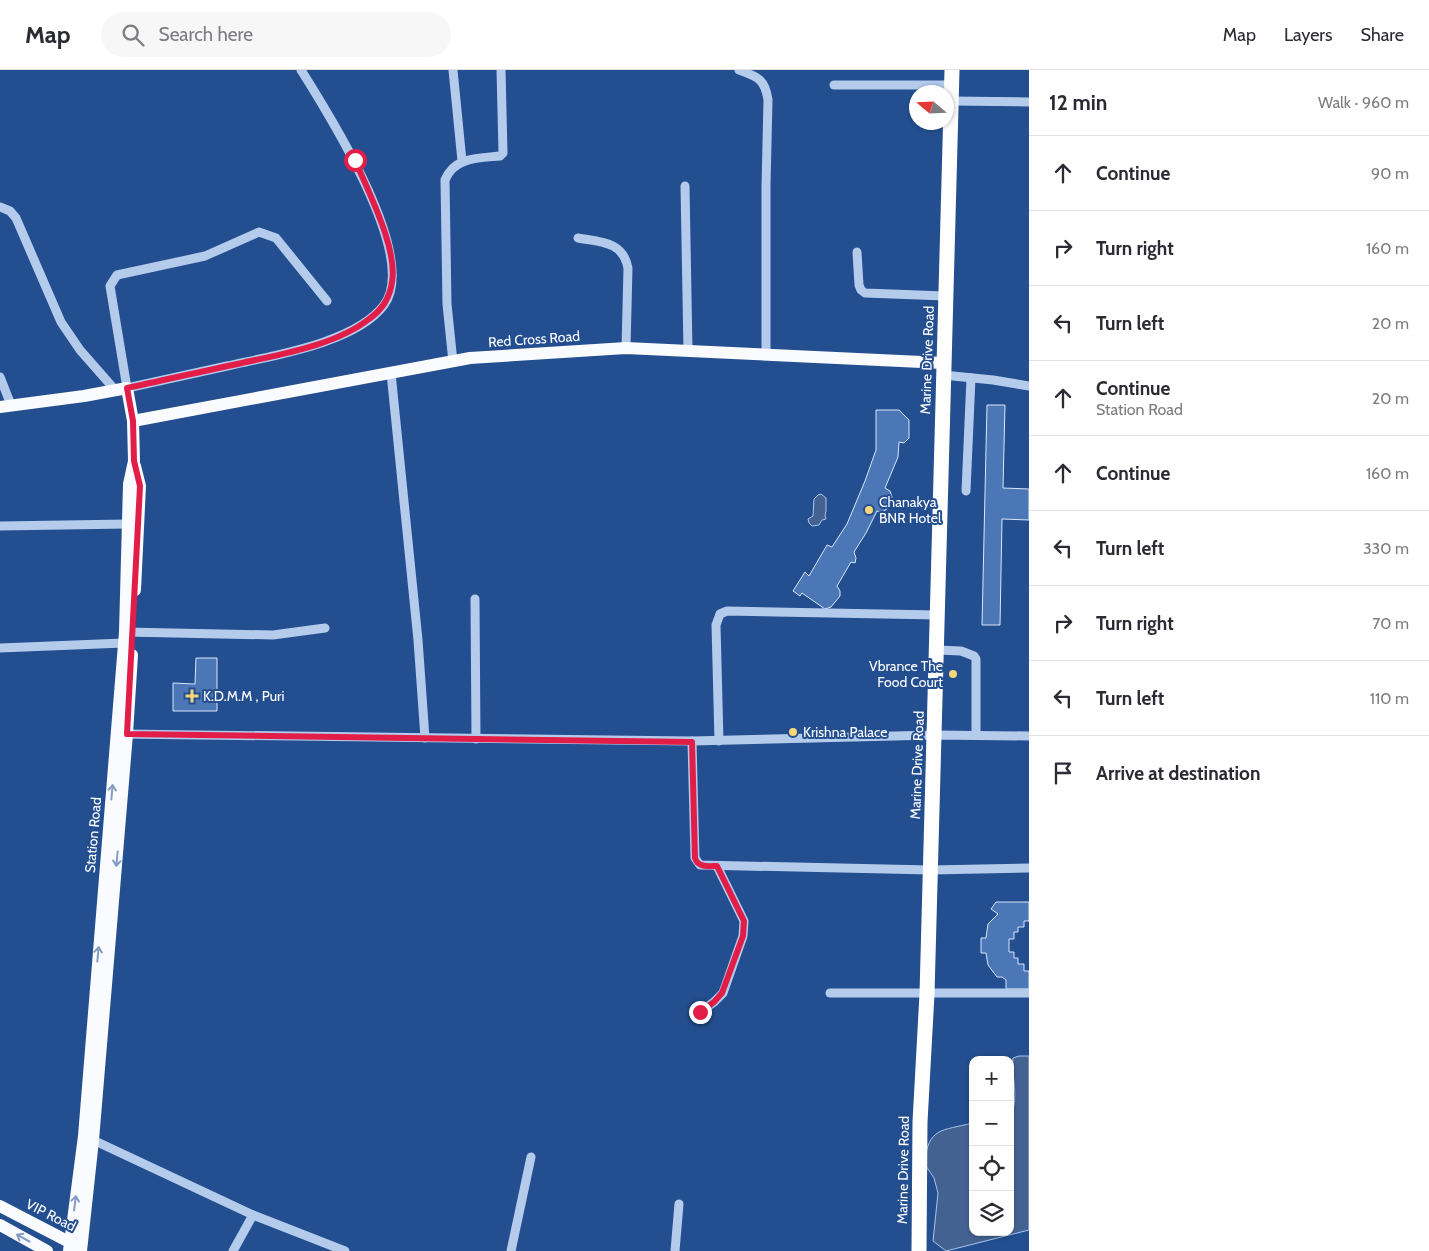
<!DOCTYPE html>
<html lang="en">
<head>
<meta charset="utf-8">
<style>
  body { margin:0; font-family:Cabin,sans-serif; background:#f7f7f7; color:#2b2b33 }
  .controls { position:absolute; right:15px; bottom:15px; display:grid; overflow:hidden; border-radius:10px; box-shadow:0 1px 4px #0004 }
  .controls button { width:45px; height:45px; display:grid; place-items:center; padding:0; border:0; border-bottom:1px solid #e1e1e2; background:#fff; color:#2b2b33; font:25px sans-serif }
  .compass { position:absolute; left:909px; top:15px; width:45px; height:45px; border-radius:50%; background:#fff; box-shadow:0 1px 4px #0004; rotate:289deg }
  .stop { position:absolute; width:15px; height:15px; margin:-11px; border:4px solid #e11d48; border-radius:50%; background:#fff }
  .stop.end { background:#e11d48; border-color:#fff; box-shadow:0 1px 5px #0008 }
  .list { margin:0; padding:0; list-style:none }
  h2 { display:flex; justify-content:space-between; align-items:center; height:65px; margin:0; padding:0 20px; font-size:21px }
  h2 small { font-size:16px; font-weight:400; color:#7c7c81 }
  .list li { display:grid; grid-template-columns:32px 1fr auto; gap:15px; align-items:center; box-sizing:border-box; height:75px; padding:0 20px; border-top:1px solid #e1e1e2 }
  .list b { display:block; font-size:19px; white-space:nowrap }
  .list p { margin:0; font-size:16px; white-space:nowrap; color:#7c7c81 }
  .list em { font-size:16px; font-style:normal; color:#7c7c81 }
  .icon { flex:none; width:28px; height:28px; fill:none; stroke:currentColor; stroke-width:2; stroke-linecap:round; stroke-linejoin:round }
  .map { position:relative; flex:none; width:1029px; height:1181px; overflow:hidden }
  header { display:flex; align-items:center; gap:30px; box-sizing:border-box; height:70px; padding:0 25px; background:#fff; border-bottom:1px solid #e1e1e2 }
  header strong { font-size:24px }
  nav { display:flex; gap:28px; margin-inline-start:auto; font-size:18px }
  .search { width:350px; height:45px; background:#f7f7f7; display:flex; align-items:center; gap:12px; box-sizing:border-box; padding:0 18px; border-radius:28px; color:#7c7c81; font-size:19px }
  main { display:flex }
  aside { flex:1; background:#fff }
  .map>svg:first-child { display:block }
  .water { fill:#446291; stroke:#a8c5ed }
  .building { fill:#4c77b6; stroke:#d9e6f9 }
  .lines { fill:none; stroke-linecap:round; stroke-linejoin:round }
  .minor { stroke:#b4cbec; stroke-width:9 }
  .major { stroke:#f9fbff; stroke-width:12 }
  .highway { stroke:#fff; stroke-width:15 }
  .oneway { stroke:#839cc1 }
  .route { stroke:#e11d48; stroke-width:6 }
  .poi-dot { fill:#f7d777; stroke:#234e8f; stroke-width:2 }
  .labels { text-anchor:middle; stroke-width:4; stroke-linejoin:round; paint-order:stroke }
  .street-label { font-size:14px; fill:#fff; stroke:#234e8f }
  .poi-label { font-size:14px; fill:#fff; stroke:#234e8f; text-anchor:start }
</style>
</head>
<body>
<header>
<strong>Map</strong>
<div class="search"><svg class="icon" aria-label="search" viewBox="0 0 24 24"><circle cx="10" cy="10" r="6"/><path d="M15 15l6 6"/></svg>Search here</div>
<nav><a>Map</a><a>Layers</a><a>Share</a></nav>
</header>
<main>
<div class="map">
<svg width="1029" height="1181" viewBox="0 0 1029 1181">
  <rect width="100%" height="100%" fill="#234e8f"/>
  <g class="water">
    <polygon points="821,424 826,428 826,441 825,445 826,449 822,450 819,455 812,456 809,453 808,449 813,446 814,429 818,425"/>
    <path d="M1019 986H1029V1160L946 1181 933 1171 938 1123 934 1108 924 1093C929 1057 941 1061 973 1053V1162H1010V1045C1020 1030 1011 1006 1013 988Z"/>
  </g>
  <g class="building">
    <polygon points="987,335 1005,335 1003,418 1029,419 1029,450 1002,449 1000,555 982,555"/>
    <polygon points="876,340 899,340 909,350 909,368 904,373 899,372 898,387 885,418 890,421 892,427 887,439 882,442 877,441 866,463 854,482 856,488 855,493 851,492 837,516 840,521 840,526 831,537 825,539 802,523 800,526 793,521 805,502 809,506 827,475 832,477 847,454 865,411 876,380"/>
    <polygon points="196,588 217,588 217,641 173,641 173,613 195,614"/>
    <polygon points="996,832 1029,832 1029,851 1024,851 1024,857 1018,857 1018,862 1014,862 1014,869 1009,869 1009,882 1014,882 1014,888 1018,888 1018,894 1024,894 1024,901 1029,901 1029,919 1006,919 1006,910 1002,907 997,907 988,895 986,883 981,883 981,868 986,868 988,854 998,844 991,839"/>
  </g>
  <g class="lines">
    <g class="minor">
      <path d="M301 0C328 43 420 187 384 235 356 273 271 286 227 296 194 303 160 311 127 318L110 216 117 205 205 186 259 162 276 168 327 231"/>
      <polyline points="453,0 462,91"/>
      <path d="M739 0C758 7 765 9 768 30L766 116V284"/>
      <polyline points="834,15 952,15"/>
      <polyline points="951,31 1029,32"/>
      <polyline points="685,116 688,281"/>
      <polyline points="0,137 10,141 16,148 61,252 80,280 116,321"/>
      <path d="M578 168C600 172 623 171 628 198L626 278"/>
      <polyline points="857,182 859,215 861,220 865,223 945,226"/>
      <path d="M453 292 447 234 445 110C454 87 479 88 500 86L503 83 501 0"/>
      <polyline points="391,303 418,570 425,668"/>
      <polyline points="943,305 993,310 1029,316"/>
      <polyline points="0,307 11,335"/>
      <polyline points="966,421 971,308"/>
      <polyline points="0,456 128,454"/>
      <polyline points="475,529 476,669"/>
      <polyline points="125,562 273,565 325,558"/>
      <polyline points="0,578 124,573"/>
      <polyline points="937,580 961,581 974,586 976,589 976,665"/>
      <polyline points="122,664 692,671 935,665 1029,666"/>
      <polyline points="692,671 695,788 700,795 931,800 1029,798"/>
      <polyline points="719,671 716,555 720,544 727,541 937,545"/>
      <polyline points="830,923 1029,923"/>
      <polyline points="700,942 714,932 723,923 743,866 744,851 717,796"/>
      <polyline points="93,1070 253,1145 345,1181"/>
      <polyline points="233,1181 253,1145"/>
      <polyline points="511,1181 531,1087"/>
      <polyline points="675,1181 679,1134"/>
    </g>
    <g class="major">
      <polyline points="0,337 84,326 127,318 133,351 134,391 129,414 125,562 84,1066 69,1181"/>
      <polyline points="133,351 470,288 626,278 943,293"/>
      <polyline points="135,520 140,416 135,396"/>
      <polyline points="0,1136 75,1175"/>
      <polyline points="0,1155 47,1181"/>
      <polyline points="81,1181 93,1070 127,664 132,585"/>
    </g>
    <polyline class="highway" points="919,1181 920,1052 927,924 952,0"/>
  </g>
  <defs><path id="oneway-shaft" d="M-6 0H5M1.5-3L5.5 0L1.5 3" fill="none" stroke-width="1.6" stroke-linecap="round" stroke-linejoin="round" transform="scale(1.25)"/></defs>
  <g class="oneway">
    <use href="#oneway-shaft" transform="translate(112 722) rotate(-85)"/>
    <use href="#oneway-shaft" transform="translate(117 789) rotate(95)"/>
    <use href="#oneway-shaft" transform="translate(98 884) rotate(-85)"/>
    <use href="#oneway-shaft" transform="translate(75 1133) rotate(-83)"/>
    <use href="#oneway-shaft" transform="translate(23 1168) rotate(-151)"/>
  </g>
  <g class="lines">
    <path class="route" d="M355 90C368 121 398 179 392 212 390 227 382 240 369 249 336 275 282 284 242 293 203 301 165 310 127 318L133 351 134 391 140 416 127 664 692 672 695 788C698 798 709 796 717 796L744 851 743 866 722 923 714 932 700 942"/>
  </g>
  <g class="poi-dot">
    <circle cx="869" cy="440" r="5"/>
    <circle cx="953" cy="604" r="5"/>
    <path d="M189.5 618.5h5v5h5v5h-5v5h-5v-5h-5v-5h5z"/>
    <circle cx="793" cy="662" r="5"/>
  </g>
  <g class="labels">
    <g class="street-label">
      <text transform="translate(534 269) rotate(-4)" y="5">Red Cross Road</text>
      <text transform="translate(927 290) rotate(-88)" y="5">Marine Drive Road</text>
      <text transform="translate(917 695) rotate(-88)" y="5">Marine Drive Road</text>
      <text transform="translate(93 765) rotate(-85)" y="5">Station Road</text>
      <text transform="translate(903 1100) rotate(-89)" y="5">Marine Drive Road</text>
      <text transform="translate(51 1145) rotate(27)" y="5">VIP Road</text>
    </g>
    <g class="poi-label">
      <text x="879" y="437">Chanakya<tspan x="879" dy="16">BNR Hotel</tspan></text>
      <text x="943" y="601" text-anchor="end">Vbrance The<tspan x="943" dy="16">Food Court</tspan></text>
      <text x="203" y="631">K.D.M.M , Puri</text>
      <text x="803" y="667">Krishna Palace</text>
    </g>
  </g>
</svg>
<div class="controls">
<button>+</button>
<button>−</button>
<button><svg class="icon" aria-label="locate" viewBox="0 0 24 24"><circle cx="12" cy="12" r="6"/><path d="M12 2v4M12 18v4M2 12h4M18 12h4"/></svg></button>
<button><svg class="icon" aria-label="layers" viewBox="0 0 24 24"><path d="M12 4l9 5-9 5-9-5zM3 14l9 5 9-5"/></svg></button>
</div>
<svg class="compass" viewBox="-18 -18 36 36"><path d="M0-13l5 13h-10z" fill="#e53935"/><path d="M0 13l5-13h-10z" fill="#7c7c81"/></svg>
<div class="stop" style="left:355px;top:90px"></div>
<div class="stop end" style="left:700px;top:942px"></div>
</div>
<aside>
<h2>12 min<small>Walk · 960 m</small></h2>
<ul class="list">
<li><svg class="icon" aria-label="ahead" viewBox="0 0 24 24"><path d="M12 20V5M6 11l6-6 6 6"/></svg><div><b>Continue</b></div><em>90 m</em></li>
<li><svg class="icon" aria-label="right" viewBox="0 0 24 24"><path d="M7 20v-9h11M14 6l5 5-5 5"/></svg><div><b>Turn right</b></div><em>160 m</em></li>
<li><svg class="icon" aria-label="left" viewBox="0 0 24 24"><path d="M17 20v-9H6M10 6l-5 5 5 5"/></svg><div><b>Turn left</b></div><em>20 m</em></li>
<li><svg class="icon" aria-label="ahead" viewBox="0 0 24 24"><path d="M12 20V5M6 11l6-6 6 6"/></svg><div><b>Continue</b><p>Station Road</p></div><em>20 m</em></li>
<li><svg class="icon" aria-label="ahead" viewBox="0 0 24 24"><path d="M12 20V5M6 11l6-6 6 6"/></svg><div><b>Continue</b></div><em>160 m</em></li>
<li><svg class="icon" aria-label="left" viewBox="0 0 24 24"><path d="M17 20v-9H6M10 6l-5 5 5 5"/></svg><div><b>Turn left</b></div><em>330 m</em></li>
<li><svg class="icon" aria-label="right" viewBox="0 0 24 24"><path d="M7 20v-9h11M14 6l5 5-5 5"/></svg><div><b>Turn right</b></div><em>70 m</em></li>
<li><svg class="icon" aria-label="left" viewBox="0 0 24 24"><path d="M17 20v-9H6M10 6l-5 5 5 5"/></svg><div><b>Turn left</b></div><em>110 m</em></li>
<li><svg class="icon" aria-label="arrive" viewBox="0 0 24 24"><path d="M6 21V4h12l-3 4 3 4H6"/></svg><div><b>Arrive at destination</b></div></li>
</ul>
</aside>
</main>
</body>
</html>
